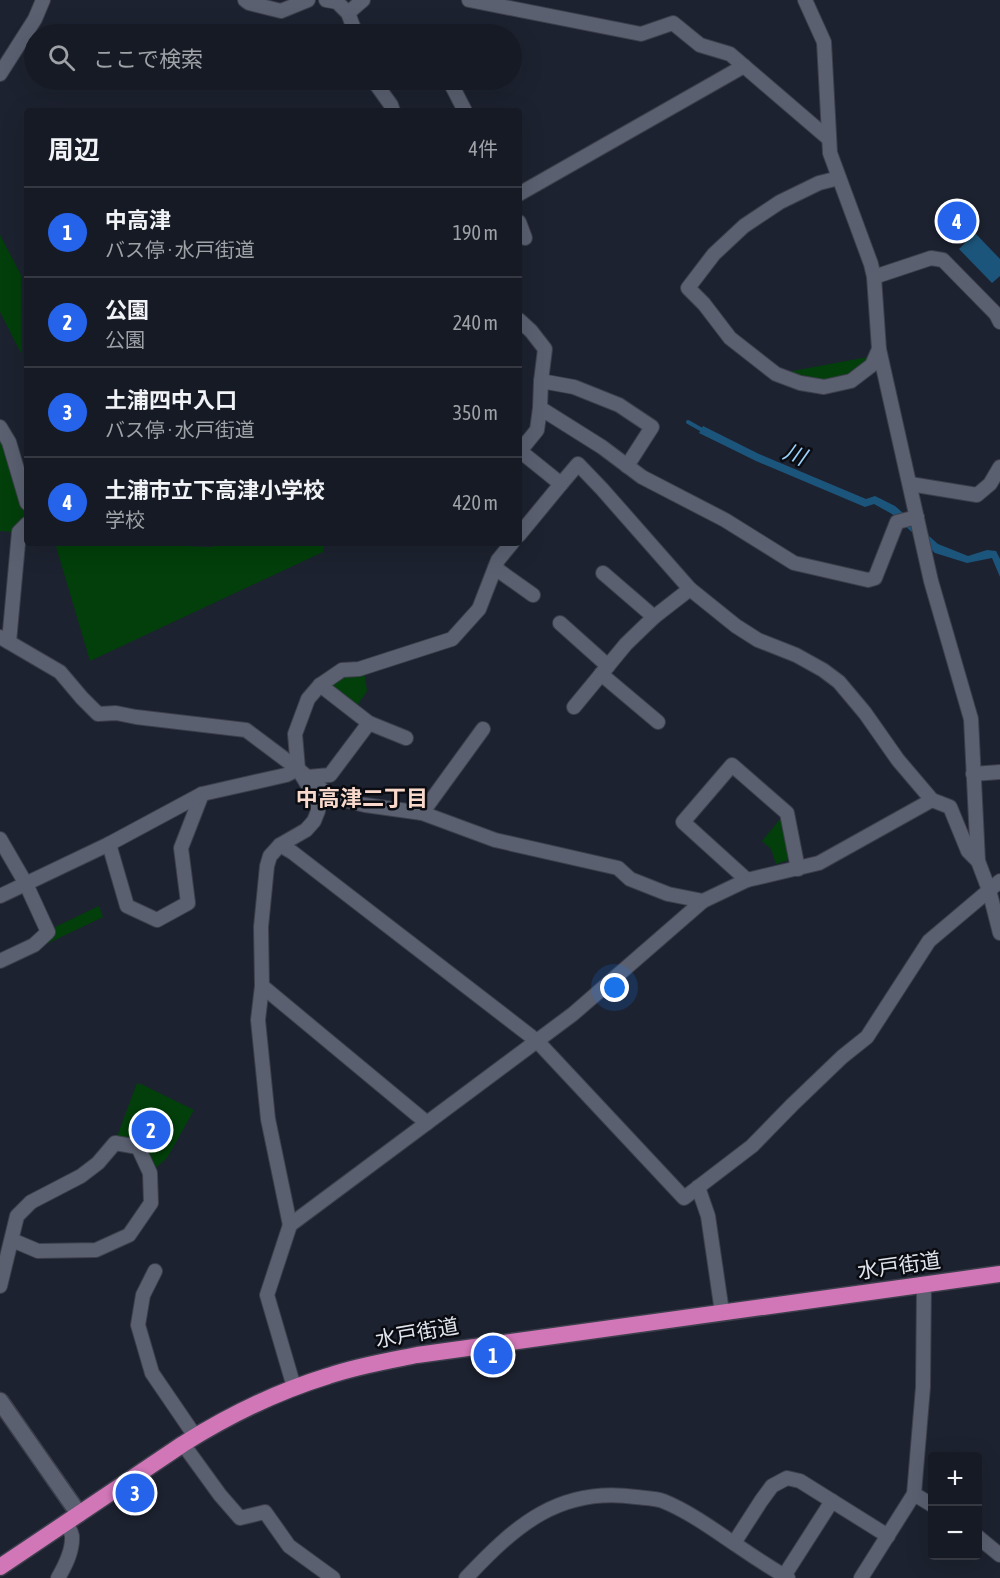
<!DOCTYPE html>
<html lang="ja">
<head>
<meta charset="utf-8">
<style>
  body { margin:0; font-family:"Asap Condensed","Noto Sans JP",sans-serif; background:#1f232c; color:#f1f3f6 }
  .controls { position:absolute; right:18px; bottom:18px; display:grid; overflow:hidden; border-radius:6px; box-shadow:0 6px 24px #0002 }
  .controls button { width:54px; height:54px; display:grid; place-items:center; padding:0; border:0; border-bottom:2px solid #353841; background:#161a24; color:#f1f3f6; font:30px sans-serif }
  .you { position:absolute; left:615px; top:988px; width:21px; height:21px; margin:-15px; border:4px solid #fff; border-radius:50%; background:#1a73e8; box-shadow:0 0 0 9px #1a73e833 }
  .badge { display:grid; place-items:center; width:39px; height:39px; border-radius:50%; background:#2563eb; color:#fff; font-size:20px; font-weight:700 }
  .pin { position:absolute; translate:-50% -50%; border:3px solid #fff; box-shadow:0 2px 6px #0006 }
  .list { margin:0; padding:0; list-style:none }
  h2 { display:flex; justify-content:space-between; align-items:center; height:78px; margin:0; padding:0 24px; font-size:26px }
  h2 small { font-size:20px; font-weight:400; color:#9ea1a6 }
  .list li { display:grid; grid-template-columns:39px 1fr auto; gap:18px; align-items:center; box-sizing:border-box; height:90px; padding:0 24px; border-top:2px solid #353841 }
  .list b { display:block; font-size:22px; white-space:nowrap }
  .list p { margin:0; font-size:20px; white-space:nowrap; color:#9ea1a6 }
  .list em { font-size:20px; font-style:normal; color:#9ea1a6 }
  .icon { flex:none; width:33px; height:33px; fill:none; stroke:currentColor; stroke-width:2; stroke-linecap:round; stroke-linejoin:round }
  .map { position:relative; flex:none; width:1000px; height:1578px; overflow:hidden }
  .search { position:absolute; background:#161a24; box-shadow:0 6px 24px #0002; left:24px; top:24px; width:498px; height:66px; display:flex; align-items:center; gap:15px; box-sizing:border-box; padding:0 21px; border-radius:33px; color:#9ea1a6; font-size:22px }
  .panel { position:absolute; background:#161a24; box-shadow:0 6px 24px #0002; left:24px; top:108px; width:498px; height:438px; border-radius:6px }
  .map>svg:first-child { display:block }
  .green { fill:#023f0a }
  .water { fill:#1c557b }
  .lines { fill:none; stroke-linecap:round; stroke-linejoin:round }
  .stream { stroke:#1c557b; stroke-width:4 }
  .minor-casing { stroke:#3c3f4b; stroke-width:16 }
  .tertiary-casing { stroke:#3c3f4b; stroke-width:19 }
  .trunk-casing { stroke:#3c3f4b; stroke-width:19 }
  .minor { stroke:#5a6070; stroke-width:14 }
  .tertiary { stroke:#5a6070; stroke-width:16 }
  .trunk { stroke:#d176b7; stroke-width:16 }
  .labels { text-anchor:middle; stroke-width:5; stroke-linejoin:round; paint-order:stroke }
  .street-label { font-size:21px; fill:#e1e5ee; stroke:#0a0c12 }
  .water-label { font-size:22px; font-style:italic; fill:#9ad1fb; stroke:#0a0c12 }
  .neighbourhood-label { font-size:22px; font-weight:bold; fill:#f8d9cb; stroke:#0a0c12 }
</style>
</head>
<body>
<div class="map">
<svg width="1000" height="1578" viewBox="0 0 1000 1578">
  <rect width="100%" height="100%" fill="#1d2230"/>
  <g class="green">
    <polygon points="0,235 21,275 22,355 0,312"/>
    <polygon points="873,356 867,363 825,391 782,373"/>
    <polygon points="0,435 27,517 12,532 0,531"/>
    <polygon points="55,543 112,543 209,547 235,543 325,543 323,552 90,661"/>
    <polygon points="364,671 367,691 355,709 325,685 344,674"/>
    <polygon points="781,818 789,860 776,864 771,849 762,841"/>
    <polygon points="99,906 103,917 36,949 55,927"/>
    <polygon points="137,1083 143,1085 194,1110 167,1158 150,1173 138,1147 115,1142"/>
  </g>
  <g class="water">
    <polygon points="975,233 1000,259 1000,276 992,283 959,249"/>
    <polygon points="703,426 759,454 866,499 875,496 895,506 938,544 968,556 987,550 996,551 1000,559 1000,577 992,558 967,563 935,553 892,514 874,504 865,507 756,461 699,433"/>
  </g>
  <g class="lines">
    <polyline class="stream" points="688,422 704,431"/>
    <defs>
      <g id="minor">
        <polyline points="245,0 249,3 281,11 308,0"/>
        <polyline points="326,0 337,2 348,13 356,34"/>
        <polyline points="469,0 641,34 673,23 700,45 730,54 829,139"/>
        <polyline points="805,0 824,42 830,153 871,264 874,277 879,349 931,581 971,719 978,861 989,890 1000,933"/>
        <polyline points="348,13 363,0"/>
        <polyline points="0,74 35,19 43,0"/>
        <polyline points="373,80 391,105 393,111"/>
        <polyline points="449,80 465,111"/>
        <polyline points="839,178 819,183 780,202 744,226 714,254 688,288 704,304 730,338 776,374 800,383 824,387 851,381 872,365 879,349"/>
        <polyline points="519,194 744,66"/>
        <polyline points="519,222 525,238"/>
        <polyline points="874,277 931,258 943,260 996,314 1000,322"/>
        <polyline points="519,320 531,331 545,349 541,381"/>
        <polyline points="540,408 541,381 574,387 619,405 652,427 627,466"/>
        <polyline points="0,427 9,442 27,503"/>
        <polyline points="561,484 578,464 602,489 690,589 736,626 758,640 796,655 823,670 839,682 865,713 898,760 932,800 950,807 968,851 978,861"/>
        <polyline points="910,484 977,495 990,484 1000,467"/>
        <polyline points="519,535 561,484 520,451 537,430 540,408 602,447 642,477 725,520 794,563 868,580 875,578 897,522 917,517"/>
        <polyline points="495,568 533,595"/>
        <polyline points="603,573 654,617"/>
        <polyline points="560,623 608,666"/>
        <polyline points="0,637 60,672 82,698 98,714 116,713 136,717 246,730 298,769 331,797 365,805 422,813 495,840 618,868 630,879 668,894 703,901"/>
        <polyline points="9,642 19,532 27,524"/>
        <polyline points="601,674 658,722"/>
        <polyline points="320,685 369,723 406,738"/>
        <polyline points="574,707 626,644 654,617 690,589"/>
        <polyline points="973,774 1000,772"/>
        <polyline points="308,777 330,775 369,723"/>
        <polyline points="422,813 483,729"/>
        <polyline points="0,839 26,884 48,932 34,945 0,961"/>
        <polyline points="109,844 127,906 157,920 188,903 181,848 202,794"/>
        <polyline points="280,845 292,852 537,1041 684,1198 752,1146 792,1105 842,1057 867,1037 929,941 1000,881"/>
        <polyline points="747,880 683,822 732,765 787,813 798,869"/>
        <polyline points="0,896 109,844 202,794 286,775 298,769"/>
        <polyline points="262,986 427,1123"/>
        <polyline points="698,1187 708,1216 722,1312"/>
        <polyline points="290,1225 268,1119 258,1020 262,986 261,927 267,866 270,856 280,845 306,830 314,821 318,811 317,800 298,769 295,734 308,699 320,685 342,670 359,669 452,639 479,609 498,560 512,543"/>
        <polyline points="155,1271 143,1295 138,1325 152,1373 195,1436"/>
        <polyline points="924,1285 923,1387 914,1494 932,1505"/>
        <polyline points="0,1286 17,1216 31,1202 81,1176 98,1163 115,1143 138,1147 150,1173 151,1203 129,1235 96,1250 38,1251 12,1240"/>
        <polyline points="294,1387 267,1295 290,1225 573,1014 703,901 747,880 819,863 932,800"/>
        <polyline points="183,1444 220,1495 240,1518 265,1512 289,1546 333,1578"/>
        <polyline points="978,1537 1000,1555"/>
        <polyline points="734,1543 761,1501 772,1486 787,1478 800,1481 888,1536"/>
        <polyline points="784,1576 832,1501"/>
        <path d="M58 1578C65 1566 73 1551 72 1536 71 1531 68 1526 66 1522"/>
        <path d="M466 1578C515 1526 559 1486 636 1497 644 1498 655 1498 663 1501 690 1512 714 1530 738 1546 754 1557 771 1568 788 1578"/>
        <polyline points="861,1578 914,1494"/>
      </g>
      <polyline id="tertiary" points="0,1401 79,1514"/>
      <path id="trunk" d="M0 1567 183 1444C229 1415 276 1392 328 1376 357 1366 387 1361 417 1355L1000 1274"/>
    </defs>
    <use href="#minor" class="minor-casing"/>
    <use href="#tertiary" class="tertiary-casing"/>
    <use href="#trunk" class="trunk-casing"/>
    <use href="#minor" class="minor"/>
    <use href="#tertiary" class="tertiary"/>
    <use href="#trunk" class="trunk"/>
  </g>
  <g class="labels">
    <g class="street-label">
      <text transform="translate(899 1266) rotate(-8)" y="7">水戸街道</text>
      <text transform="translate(417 1333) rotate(-10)" y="7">水戸街道</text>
    </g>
    <g class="water-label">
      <text transform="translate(795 454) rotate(21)" y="8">川</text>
    </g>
    <g class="neighbourhood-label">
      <text x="362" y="806">中高津二丁目</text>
    </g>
  </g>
</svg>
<div class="controls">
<button>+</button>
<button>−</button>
</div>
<div class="you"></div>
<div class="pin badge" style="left:493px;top:1355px">1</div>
<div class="pin badge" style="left:151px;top:1130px">2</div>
<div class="pin badge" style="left:135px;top:1493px">3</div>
<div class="pin badge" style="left:957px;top:221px">4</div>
<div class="search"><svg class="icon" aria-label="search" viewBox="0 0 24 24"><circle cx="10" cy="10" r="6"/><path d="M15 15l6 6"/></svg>ここで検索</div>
<section class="panel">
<h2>周辺<small>4件</small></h2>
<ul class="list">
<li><span class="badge">1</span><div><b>中高津</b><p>バス停 · 水戸街道</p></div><em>190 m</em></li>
<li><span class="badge">2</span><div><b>公園</b><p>公園</p></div><em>240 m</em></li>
<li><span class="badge">3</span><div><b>土浦四中入口</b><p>バス停 · 水戸街道</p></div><em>350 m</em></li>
<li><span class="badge">4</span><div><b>土浦市立下高津小学校</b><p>学校</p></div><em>420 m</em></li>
</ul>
</section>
</div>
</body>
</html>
